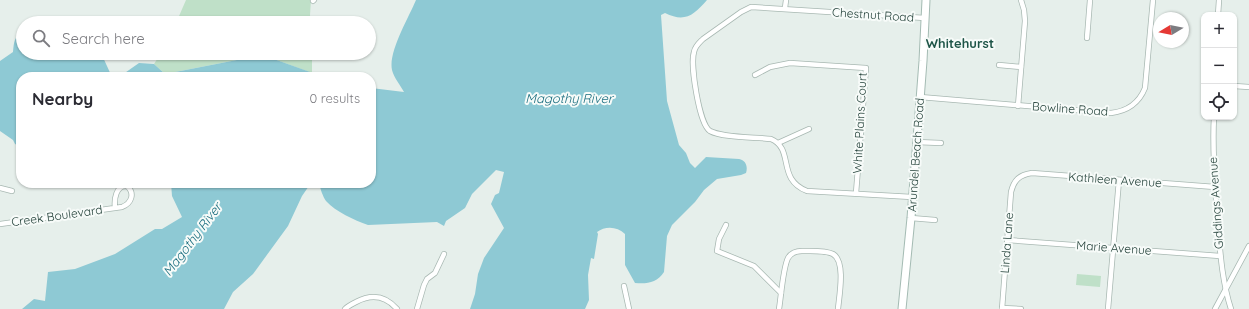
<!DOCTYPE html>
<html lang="en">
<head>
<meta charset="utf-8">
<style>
  body { margin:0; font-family:Quicksand,sans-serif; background:#f7f7f7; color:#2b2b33 }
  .controls { position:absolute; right:12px; top:12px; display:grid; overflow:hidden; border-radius:8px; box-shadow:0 1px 3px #0004 }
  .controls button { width:36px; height:36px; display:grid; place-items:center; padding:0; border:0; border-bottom:1px solid #e1e1e2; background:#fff; color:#2b2b33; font:20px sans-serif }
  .compass { position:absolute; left:1153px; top:12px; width:36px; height:36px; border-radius:50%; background:#fff; box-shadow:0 1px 3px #0004; rotate:260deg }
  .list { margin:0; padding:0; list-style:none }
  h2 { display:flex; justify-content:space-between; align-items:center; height:52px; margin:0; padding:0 16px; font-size:17px }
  h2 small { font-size:13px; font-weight:400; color:#7c7c81 }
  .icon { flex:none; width:22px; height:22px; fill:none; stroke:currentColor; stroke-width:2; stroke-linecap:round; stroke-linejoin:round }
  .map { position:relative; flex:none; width:1249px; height:309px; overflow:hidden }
  .search { position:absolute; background:#fff; box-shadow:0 1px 3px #0004; left:16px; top:16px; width:360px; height:44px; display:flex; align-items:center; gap:10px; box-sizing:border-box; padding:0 14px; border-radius:22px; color:#7c7c81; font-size:15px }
  .panel { position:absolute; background:#fff; box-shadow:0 1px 3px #0004; left:16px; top:72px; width:360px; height:116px; border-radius:16px }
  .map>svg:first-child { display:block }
  .green { fill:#bfe0c8 }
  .water { fill:#8ec9d4 }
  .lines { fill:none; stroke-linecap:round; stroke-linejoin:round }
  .street-casing { stroke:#a8b8b2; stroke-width:6 }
  .secondary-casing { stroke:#a4bbb3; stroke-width:9 }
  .street { stroke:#fff; stroke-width:4.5 }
  .secondary { stroke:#fff; stroke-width:7 }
  .labels { text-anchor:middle; stroke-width:4; stroke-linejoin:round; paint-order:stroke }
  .street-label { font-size:12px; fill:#24423a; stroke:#f7fbf9 }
  .neighbourhood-label { font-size:13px; font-weight:bold; fill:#1f5548; stroke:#f7fbf9 }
  .water-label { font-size:13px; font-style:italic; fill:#1c6f80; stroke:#f7fbf9 }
</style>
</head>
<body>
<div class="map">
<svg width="1249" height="309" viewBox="0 0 1249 309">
  <rect width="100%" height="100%" fill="#e6efeb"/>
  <g class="green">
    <polygon points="186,0 311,0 310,15 311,23 176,23"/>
    <polygon points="161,53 312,53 312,73 271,58 257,56 165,74 154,64"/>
    <polygon points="1077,274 1101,276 1100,287 1076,285"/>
  </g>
  <g class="water">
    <path d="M416 0H707C694 15 685 23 665 13L661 15 667 101 679 145 686 153 690 163 695 168 706 157 739 159C746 160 748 167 746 173L741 175 717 179 704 190 695 202 672 225 667 236 664 272C657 283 647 284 635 283L625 265V234C617 226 605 226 597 232L598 234 594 259 591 258 588 275 589 300 585 309H470L475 294 478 274 484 258 504 228 491 204 495 195 499 193 504 172 496 170 472 194 465 208 446 221 444 226 437 222 368 225C354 220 336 212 326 201 323 197 320 188 319 183H371V88L404 92C401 86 394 78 392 70 388 52 409 17 416 0Z"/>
    <path d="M23 31V53H101L112 77H21V147L15 144 13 140 0 131V61L13 52C14 42 14 37 23 31Z"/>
    <polygon points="257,56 271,58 324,77 119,77 139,63 154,64 165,74"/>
    <polygon points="171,183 311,183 302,196 288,226 253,274 233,292 224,309 22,309 34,299 45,301 48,272 75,269 115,254 155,229 162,229 182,217 172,196"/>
  </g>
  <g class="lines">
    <defs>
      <g id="street">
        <polyline points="313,1 314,0"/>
        <polyline points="785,8 786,0"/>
        <polyline points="1218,15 1219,0"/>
        <polyline points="1087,38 1090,0"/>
        <polyline points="999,65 1021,67"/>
        <polyline points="755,75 770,67 790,63 866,68 856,193"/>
        <polyline points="1234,86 1249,87"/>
        <path d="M920 97 1111 113C1128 111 1139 103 1145 88L1153 0"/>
        <polyline points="1018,106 1025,21 1024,10 1021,0"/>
        <path d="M1214 117C1212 150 1215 182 1217 215 1220 247 1221 278 1231 309"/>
        <polyline points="916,142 941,143"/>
        <polyline points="778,143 809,129"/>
        <polyline points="0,188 12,191"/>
        <path d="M912 197 807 191C776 179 795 149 771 139 755 137 723 138 710 131 699 124 690 64 694 52 695 46 699 43 703 39L741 12 751 7 925 18"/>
        <polyline points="911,218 935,220"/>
        <path d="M0 224 122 207C132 203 135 193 127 186 116 185 114 199 115 208"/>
        <polyline points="726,225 719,239 717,251 754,266 781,293"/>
        <polyline points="1007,240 1220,256"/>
        <polyline points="624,286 629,309"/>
        <polyline points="1002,308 1021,309"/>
        <path d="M345 309C348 306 352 304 356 302 371 294 385 295 397 309"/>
        <polyline points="417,309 424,285 427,279 435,273 444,254"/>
        <path d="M779 309C781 297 783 268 788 258 791 253 796 251 802 251 811 251 825 250 833 254 846 261 839 297 838 309"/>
        <path d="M1002 309 1011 192C1014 180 1019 175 1032 173L1215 187"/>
        <polyline points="1108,309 1119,180"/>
        <polyline points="1215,309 1249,246"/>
      </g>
      <polyline id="secondary" points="902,309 911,218 923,61 926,0"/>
    </defs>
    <use href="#street" class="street-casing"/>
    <use href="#secondary" class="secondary-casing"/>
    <use href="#street" class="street"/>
    <use href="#secondary" class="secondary"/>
  </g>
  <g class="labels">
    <g class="street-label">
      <text transform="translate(873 15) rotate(4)" y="4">Chestnut Road</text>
      <text transform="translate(1070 109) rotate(4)" y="4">Bowline Road</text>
      <text transform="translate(860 123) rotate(-87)" y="4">White Plains Court</text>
      <text transform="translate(916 155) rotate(-86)" y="4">Arundel Beach Road</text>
      <text transform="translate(1115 180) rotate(4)" y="4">Kathleen Avenue</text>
      <text transform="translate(1216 203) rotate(-94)" y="4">Giddings Avenue</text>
      <text transform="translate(57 216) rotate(-8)" y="4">Creek Boulevard</text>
      <text transform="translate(1007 243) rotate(-86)" y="4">Linda Lane</text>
      <text transform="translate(1114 248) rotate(4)" y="4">Marie Avenue</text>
    </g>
    <g class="neighbourhood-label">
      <text x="960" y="48">Whitehurst</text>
    </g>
    <g class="water-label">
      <text x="569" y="103">Magothy River</text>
      <text transform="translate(192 239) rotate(-53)" y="5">Magothy River</text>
    </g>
  </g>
</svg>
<div class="controls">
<button>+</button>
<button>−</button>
<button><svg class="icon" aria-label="locate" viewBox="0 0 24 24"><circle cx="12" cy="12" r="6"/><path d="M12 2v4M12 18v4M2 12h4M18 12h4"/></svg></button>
</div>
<svg class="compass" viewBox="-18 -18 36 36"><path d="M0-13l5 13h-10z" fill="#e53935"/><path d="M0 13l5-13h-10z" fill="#7c7c81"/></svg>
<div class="search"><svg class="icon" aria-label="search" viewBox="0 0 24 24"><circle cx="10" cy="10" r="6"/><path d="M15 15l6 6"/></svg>Search here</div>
<section class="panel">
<h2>Nearby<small>0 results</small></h2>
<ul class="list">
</ul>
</section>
</div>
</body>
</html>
